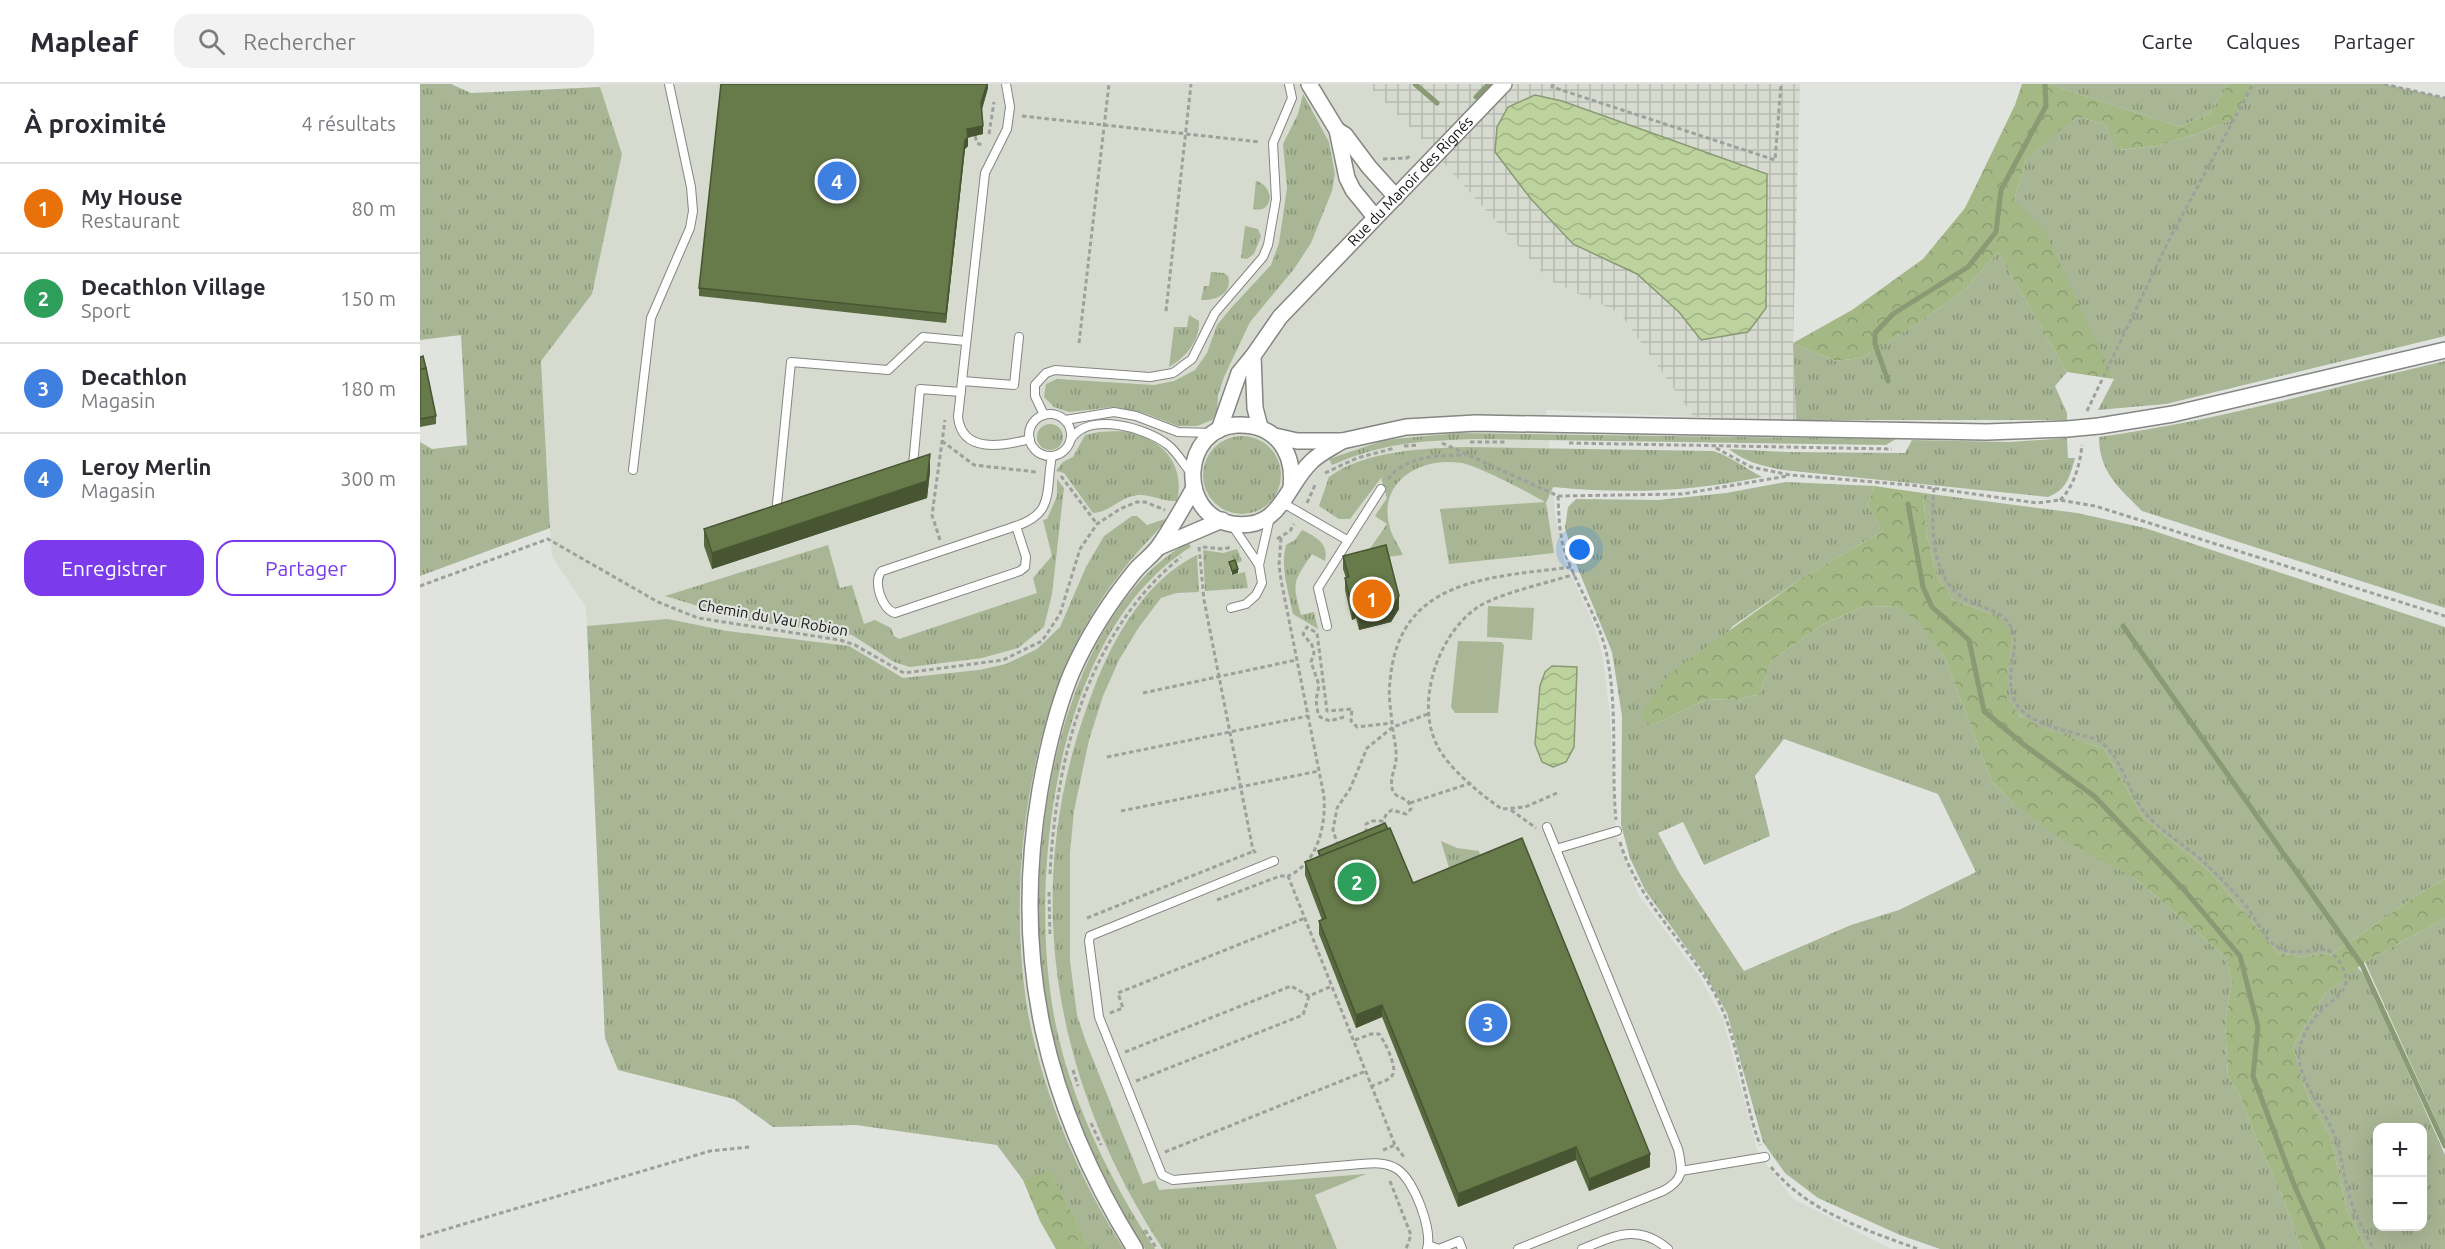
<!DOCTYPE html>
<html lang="fr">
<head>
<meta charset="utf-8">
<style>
  body { margin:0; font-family:Ubuntu,sans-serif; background:#f2f2f3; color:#2b2b33 }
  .controls { position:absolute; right:18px; bottom:18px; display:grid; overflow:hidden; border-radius:12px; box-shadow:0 6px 24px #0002 }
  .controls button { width:54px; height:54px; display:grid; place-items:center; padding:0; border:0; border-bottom:2px solid #e1e1e2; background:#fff; color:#2b2b33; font:30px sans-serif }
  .you { position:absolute; left:1160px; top:466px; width:21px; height:21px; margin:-15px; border:4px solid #fff; border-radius:50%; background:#1a73e8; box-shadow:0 0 0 9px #1a73e833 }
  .badge { display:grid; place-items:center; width:39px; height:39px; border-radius:50%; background:#7c3aed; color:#fff; font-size:20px; font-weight:700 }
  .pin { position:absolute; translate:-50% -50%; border:3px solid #fff; box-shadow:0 2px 6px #0006 }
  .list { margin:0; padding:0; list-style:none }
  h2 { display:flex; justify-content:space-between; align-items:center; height:78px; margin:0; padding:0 24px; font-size:26px }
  h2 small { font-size:20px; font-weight:400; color:#7c7c81 }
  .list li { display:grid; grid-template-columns:39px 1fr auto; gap:18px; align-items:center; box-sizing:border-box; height:90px; padding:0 24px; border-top:2px solid #e1e1e2 }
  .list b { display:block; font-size:22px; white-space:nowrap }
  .list p { margin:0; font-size:20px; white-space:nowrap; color:#7c7c81 }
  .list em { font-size:20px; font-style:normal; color:#7c7c81 }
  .actions { display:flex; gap:12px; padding:18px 24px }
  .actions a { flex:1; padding:14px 0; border:2px solid #7c3aed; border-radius:18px; text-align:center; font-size:21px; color:#7c3aed }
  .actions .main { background:#7c3aed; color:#fff }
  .icon { flex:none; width:33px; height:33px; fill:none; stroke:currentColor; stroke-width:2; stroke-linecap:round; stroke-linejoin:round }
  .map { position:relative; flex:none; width:2025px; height:1165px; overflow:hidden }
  header { display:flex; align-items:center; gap:36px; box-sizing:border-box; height:84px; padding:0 30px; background:#fff; border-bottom:2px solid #e1e1e2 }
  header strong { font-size:28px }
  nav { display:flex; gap:33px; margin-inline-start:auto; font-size:21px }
  .search { width:420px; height:54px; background:#f2f2f3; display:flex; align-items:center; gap:15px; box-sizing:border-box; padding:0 21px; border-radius:18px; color:#7c7c81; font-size:22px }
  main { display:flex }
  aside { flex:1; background:#fff }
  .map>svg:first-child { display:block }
  .built { fill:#d6dacf }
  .industrial { fill:url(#industrial-grid) }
  .grass { fill:url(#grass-tufts); fill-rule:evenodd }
  .forest { fill:url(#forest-crowns) }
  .garden { fill:#a8b695 }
  .water { fill:url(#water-waves); stroke:#8a9a74; stroke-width:1.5 }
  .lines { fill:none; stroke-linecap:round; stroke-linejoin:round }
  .stream { stroke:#8a9a74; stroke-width:5 }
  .service-casing { stroke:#848682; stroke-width:10 }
  .minor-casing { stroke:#848682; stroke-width:18 }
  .path { stroke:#9ea09c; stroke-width:3; stroke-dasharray:4.5 3; stroke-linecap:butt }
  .service { stroke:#fff; stroke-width:8 }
  .minor { stroke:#fff; stroke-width:15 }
  .minor-bridge-casing { stroke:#848682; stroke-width:18; stroke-linecap:butt }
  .minor-bridge { stroke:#fff; stroke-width:15 }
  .wall { fill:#59693f }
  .shaded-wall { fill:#485533 }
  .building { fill:#677a49; stroke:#485533; stroke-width:1.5 }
  .labels { text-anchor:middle; stroke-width:4.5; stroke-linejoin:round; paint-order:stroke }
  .street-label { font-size:15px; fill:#141513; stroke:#e1e3df }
</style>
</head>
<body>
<header>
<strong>Mapleaf</strong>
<div class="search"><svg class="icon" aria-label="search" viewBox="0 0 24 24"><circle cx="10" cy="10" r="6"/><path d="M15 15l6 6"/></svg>Rechercher</div>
<nav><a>Carte</a><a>Calques</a><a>Partager</a></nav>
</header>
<main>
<aside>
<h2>À proximité<small>4 résultats</small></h2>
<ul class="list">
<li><span class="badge" style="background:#e8710a">1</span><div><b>My House</b><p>Restaurant</p></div><em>80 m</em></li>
<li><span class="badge" style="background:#2e9e5b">2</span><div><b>Decathlon Village</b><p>Sport</p></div><em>150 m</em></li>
<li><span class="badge" style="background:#3f7fe0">3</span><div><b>Decathlon</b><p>Magasin</p></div><em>180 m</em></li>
<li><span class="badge" style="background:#3f7fe0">4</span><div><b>Leroy Merlin</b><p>Magasin</p></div><em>300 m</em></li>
</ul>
<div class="actions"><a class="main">Enregistrer</a><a>Partager</a></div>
</aside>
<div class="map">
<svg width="2025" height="1165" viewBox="0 0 2025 1165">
  <defs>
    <pattern id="industrial-grid" width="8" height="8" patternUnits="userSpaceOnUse" patternTransform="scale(1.5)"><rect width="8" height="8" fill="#d6dacf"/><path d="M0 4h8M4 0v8" fill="none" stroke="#b7bab1"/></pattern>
    <pattern id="grass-tufts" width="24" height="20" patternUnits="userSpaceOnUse" patternTransform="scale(1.5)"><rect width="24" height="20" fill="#a8b695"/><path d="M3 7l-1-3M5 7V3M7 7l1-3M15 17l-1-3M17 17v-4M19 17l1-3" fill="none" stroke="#889378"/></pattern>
    <pattern id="forest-crowns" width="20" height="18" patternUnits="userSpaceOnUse" patternTransform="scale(1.5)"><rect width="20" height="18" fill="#a3b884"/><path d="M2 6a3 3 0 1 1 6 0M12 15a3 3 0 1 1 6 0" fill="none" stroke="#8b9d71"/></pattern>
    <pattern id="water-waves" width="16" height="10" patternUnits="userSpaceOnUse" patternTransform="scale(1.5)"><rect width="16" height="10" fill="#bdd39e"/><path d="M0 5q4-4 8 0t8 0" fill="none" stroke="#a2b487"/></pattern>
  </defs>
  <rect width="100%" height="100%" fill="#e1e3df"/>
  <polygon class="built" points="179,0 947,0 1000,53 1129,196 1200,229 1274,333 1126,326 1135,429 1144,476 1173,539 1182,569 1190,631 1196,752 1218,810 1279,892 1303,935 1338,1069 1373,1115 1471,1165 636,1165 620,1137 603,1096 577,1061 436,1041 353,1043 314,1015 198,986 185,954 166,523 132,473 121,277 172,210 202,71"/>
  <polygon class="industrial" points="947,0 1380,0 1373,259 1376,336 1274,333 1200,229 1129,196 1000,53"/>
  <g class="grass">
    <polygon points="0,0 31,0 51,9 180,3 202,70 172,210 121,277 130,444 0,492 0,358 12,365 47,361 41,251 0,256"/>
    <polygon points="1629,0 1808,0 1790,29 1760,43"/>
    <polygon points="1833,0 1964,0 2025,14 2025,252 1746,320 1678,326 1694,295 1594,116 1606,76 1630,53 1658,33 1685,40 1699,66 1736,62 1777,50 1814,35"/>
    <polygon points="883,10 909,58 915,90 912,107 891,159 874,185 830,238 804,293 798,311 797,328 792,336 777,342 758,342 724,329 694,323 649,328 634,323 624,313 626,300 637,295 734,301 754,297 775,286 787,269 797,241 812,223 851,181 859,159 867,104 863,60 878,30"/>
    <path d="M836 97C855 102 854 130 833 125Z"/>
    <polygon points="825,142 838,145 841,152 834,170 827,175 821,174"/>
    <polygon points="1578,168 1647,288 1635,302 1647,329 1647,336 1376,336 1373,259 1416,277 1441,274 1495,241 1545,206"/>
    <path d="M791 188 804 189 808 192C813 209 796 217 781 216L784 202H789Z"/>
    <path d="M769 231 779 237C780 257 765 274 749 283L754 243H767Z"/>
    <path d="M2025 277V524L1722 427C1699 404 1679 388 1679 353 1796 337 1910 304 2025 277Z"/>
    <circle cx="630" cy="353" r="13"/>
    <path d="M679 348C689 348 702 346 712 349 746 357 765 384 757 417 744 418 731 410 718 411 701 412 689 429 673 429L644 389 636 387 643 378 653 373 665 351Z"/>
    <path d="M1038 349 1476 355 1466 361 1057 355C999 357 966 358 912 381L909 375 965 356Z"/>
    <circle cx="822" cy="391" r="39"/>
    <path d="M1647 354 1648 374H1655C1650 392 1647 406 1628 413L1363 386C1343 382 1324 378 1309 365L1367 368 1485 369 1492 356 1589 358Z"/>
    <path d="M1046 363 1293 367C1306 370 1329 386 1342 393 1270 408 1206 410 1133 403L1126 419 1134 469 1029 480 1020 425 1125 418C1112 410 1056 381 1042 379 997 372 953 401 972 450 975 457 980 464 983 471L942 476 967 440 955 432 967 414 961 394 930 435H919L899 422 909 393C943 367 1005 364 1046 363Z"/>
    <polygon points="637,395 644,404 632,510 624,543 598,564 562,574 490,583 474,578 432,551 324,536 245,512 408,461 420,504 432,501 444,540 455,536 471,544 474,552 479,555 617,509 613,494 632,472 623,436 627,435 637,412"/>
    <path d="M1366 398 1454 402 1448 422 1463 447 1382 494 1313 542 1231 642 1287 615 1317 616 1339 610 1352 576 1402 541 1444 522 1476 523 1500 538 1525 574 1572 698 1591 717 1716 795 1806 873 1812 899 1805 939 1808 993 1819 1009 1835 1051 1863 1114 1882 1165H1520L1480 1151 1398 1114 1365 1089 1343 1058 1307 929 1283 887 1225 806 1210 774 1201 741 1202 632 1192 568 1154 475 1145 444 1148 423 1156 415 1239 416 1306 409ZM1364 655 1518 710 1556 788 1479 826 1431 841 1324 887 1260 790 1238 749 1263 738 1284 781 1350 752 1335 692Z"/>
    <path d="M1503 409 1657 429 1725 444 2025 543V795L1997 811 1911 871 1905 869 1882 873 1858 869 1789 787 1723 733 1684 665C1659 655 1595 643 1587 614 1583 598 1590 570 1593 554L1571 530 1533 516 1517 493 1507 452Z"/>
    <path d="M712 432H717L727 441 748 434C738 447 725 459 715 471 686 505 660 546 644 587 603 686 591 811 606 917 619 1001 658 1094 704 1165H671L630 1088 603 1096 577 1061 436 1041 353 1043 314 1015 198 986 185 954 167 542 248 535 307 547 429 562 483 594 559 586 586 580 617 565 640 543 666 483 684 452Z"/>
    <path d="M882 446C896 453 909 459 905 477L892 470C873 498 872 498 881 531L894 528 898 545 873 530C869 509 860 483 866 461L875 456Z"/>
    <path d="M768 458 771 463C635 547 607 793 635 937 651 1018 690 1096 735 1165H725C681 1095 639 1004 626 922 605 790 628 596 722 495 736 480 751 469 768 458Z"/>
    <polygon points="817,465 822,477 809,482 812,491 825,488 828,504 785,507 783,466 803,469"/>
    <path d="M777 471 779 508 756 509 741 514 719 543 699 576 683 612 669 656 654 727 650 768V877L657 931 666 958 723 1100 735 1096 739 1106 946 1090 895 1111 917 1165H743C630 994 598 797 674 604 694 552 726 496 777 471Z"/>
    <polygon points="1021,757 1037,764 1059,767 1062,779 1031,791"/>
    <polygon points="2025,834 2025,1056 1945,878"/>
    <path d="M1937 883 1945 891 2025 1071V1165H1947L1927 1127 1911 1054 1887 1011 1873 962 1905 909ZM1958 1044H2002V1142H1958Z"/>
  </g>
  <g class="forest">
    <polygon points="1602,0 1629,0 1760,43 1790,29 1808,0 1833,0 1814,35 1777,50 1736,62 1698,66 1685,40 1658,33 1631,53 1606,76 1594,116 1625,148 1694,295 1647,288 1578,168 1545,206 1495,241 1441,274 1416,277 1373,259 1432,226 1503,175 1545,124 1595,21"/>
    <polygon points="1454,402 1503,409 1507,452 1517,493 1533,516 1571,530 1587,540 1593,554 1587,588 1587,615 1600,632 1625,645 1684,665 1723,733 1789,787 1858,869 1882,873 1905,869 1911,871 1997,811 2025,795 2025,834 1945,878 1905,909 1873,962 1887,1011 1911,1054 1927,1127 1947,1165 1882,1165 1863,1114 1835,1051 1819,1009 1808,993 1805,939 1812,899 1806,873 1716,795 1640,754 1591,717 1572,698 1525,574 1499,538 1476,523 1444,522 1402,541 1352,576 1339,610 1317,616 1287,615 1231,642 1220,631 1249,590 1382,494 1463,447 1448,422"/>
    <polygon points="630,1087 671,1165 636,1165 620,1137 603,1096"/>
  </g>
  <g class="garden">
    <polygon points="1068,522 1114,524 1112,556 1067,553"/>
    <polygon points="1038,557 1081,558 1084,561 1078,629 1035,629 1031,623"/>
  </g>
  <g class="water">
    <polygon points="1115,11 1142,17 1347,90 1346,224 1328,248 1281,256 1259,228 1217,190 1153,160 1111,115 1075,68 1077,43 1088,23"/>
    <polygon points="1132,582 1157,583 1154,663 1146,678 1133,683 1122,678 1115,660 1120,602 1125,588"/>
  </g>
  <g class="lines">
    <g class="stream">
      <polyline points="995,0 1017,19"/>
      <polyline points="1056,13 1069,0"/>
      <polyline points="1468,297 1455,260 1455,249 1473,230 1548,183 1576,148 1581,106 1626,22 1625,0"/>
      <polyline points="1488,420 1503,503 1512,523 1549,556 1564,627 1603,660 1674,712 1765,807 1820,872 1838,943 1833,992 1875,1103 1903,1165"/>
      <polyline points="1703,542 1942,881 2025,1062"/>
    </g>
    <defs>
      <g id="service">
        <path d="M586 0 590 23 587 45 565 89 538 333C542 370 583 362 610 355"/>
        <polyline points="542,297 594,301 599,253"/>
        <circle cx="630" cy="351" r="21"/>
        <polyline points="624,331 615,312 615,301 626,289 635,286 730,293 753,289 772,275 795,229 843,173 848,161 856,115 853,59 872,14 869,0"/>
        <polyline points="645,336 694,328 716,332 758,348 792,349"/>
        <path d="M651 355C669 327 727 344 748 361 757 368 764 381 772 390"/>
        <polyline points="489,382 493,381 500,305 541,308"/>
        <polyline points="213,386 231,234 270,144 273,127 271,103 249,0"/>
        <polyline points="863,419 927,456"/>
        <polyline points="356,430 371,278 468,286 503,253 546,257"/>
        <polyline points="812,441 839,481"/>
        <path d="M596 442 606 473 605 483 600 487 475 529C462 526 452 496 462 487Z"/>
        <path d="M596 442C636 429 625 405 632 372"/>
        <polyline points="811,524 826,520 836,511 842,499 839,481 850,433"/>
        <polyline points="907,542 898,504 961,405"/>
        <polyline points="1136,765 1197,747"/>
        <path d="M854 777 670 852 669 857 679 933 742 1091 753 1096 941 1080C953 1079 966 1078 977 1085 994 1096 1013 1146 1007 1165"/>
        <polyline points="1261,1087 1345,1073"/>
        <polyline points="1008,1161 1019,1165 1039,1157 1042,1165"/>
        <path d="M1098 1165 1243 1107C1264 1096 1263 1086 1258 1065L1127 743"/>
        <path d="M1162 1165C1194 1152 1218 1139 1248 1165"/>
      </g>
      <g id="minor">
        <polyline points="889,0 917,46 927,94 933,106 955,133"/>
        <polyline points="917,46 925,51 949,83 976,113"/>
        <polyline points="833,272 835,324 840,343"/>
        <polyline points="1679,342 1753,330 2025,266"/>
        <path id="s1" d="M799 346 819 289 833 272 860 233 1084 0"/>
        <polyline points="855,352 877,357 922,357 986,343 1056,339 1567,348 1647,345"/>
        <path d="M871 403C875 368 855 339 817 341 761 344 757 431 812 440 862 447 864 403 892 377 900 369 913 363 922 357"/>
        <polyline points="739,463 802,436"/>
        <path d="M715 1165C625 1021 591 875 620 706 627 666 636 626 652 588 668 552 689 519 714 488 721 479 732 472 739 462 751 445 763 423 774 404"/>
      </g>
    </defs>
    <use href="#service" class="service-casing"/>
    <use href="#minor" class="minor-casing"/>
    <g class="path">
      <polyline points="1133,0 1132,3 1355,76 1361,0"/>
      <polyline points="1964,0 2025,14"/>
      <polyline points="602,32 840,58"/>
      <polyline points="569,50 574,18"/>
      <polyline points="555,52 557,59 564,62"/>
      <polyline points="963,75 987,74 991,71"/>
      <polyline points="746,227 771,0"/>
      <polyline points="659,259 689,0"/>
      <polyline points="1667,327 1751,152 1833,0"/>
      <polyline points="522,357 554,381 616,388"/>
      <polyline points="1050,358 1085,358"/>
      <polyline points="1022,359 1138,412 1262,410 1367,392"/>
      <polyline points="1149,359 1472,365"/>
      <polyline points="984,362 998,361"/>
      <polyline points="1296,364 1331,383 1370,391 1491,401 1617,419 1640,416 1675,422 2025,532"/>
      <polyline points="905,389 937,374 975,364"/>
      <polyline points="641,392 677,440"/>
      <path d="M968 395C987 371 1017 372 1046 371"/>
      <path d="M1514 404C1511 442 1510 501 1551 518 1565 524 1581 527 1590 541 1598 554 1594 566 1592 581 1581 642 1635 641 1678 656 1702 672 1706 703 1722 725 1739 748 1768 762 1788 782 1803 797 1820 813 1832 830 1838 840 1844 853 1853 860 1868 873 1889 866 1907 865 1916 871 1928 887 1926 899 1924 909 1912 917 1905 923 1891 936 1881 951 1879 970 1877 992 1901 1022 1910 1041 1921 1062 1922 1084 1928 1107 1933 1128 1943 1146 1954 1165"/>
      <path d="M1138 412C1139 432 1139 452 1146 471 1158 505 1180 536 1187 572 1198 627 1191 682 1196 736"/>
      <path d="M1640 416C1654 403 1660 380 1662 361"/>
      <polyline points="887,419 895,401"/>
      <path d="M861 454 859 481 861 496 904 712C906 741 898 779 868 792"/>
      <polyline points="857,455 870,447 874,440"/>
      <polyline points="520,456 512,431 525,336"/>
      <polyline points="779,463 784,516 833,766 837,770"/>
      <polyline points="783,463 803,465 812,463"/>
      <polyline points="0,502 128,455 238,518 278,534 420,556 435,561 484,589 583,576 622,557 640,530 660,465 677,440 700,425 717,418 725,418 745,426"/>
      <polyline points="723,609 876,576"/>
      <polyline points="924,633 910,637 900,633 898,630 896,616 899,601 891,578 894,569 892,561 883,550 887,543 897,549 907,627 932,625 931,637 937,643 971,639"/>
      <polyline points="687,673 888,632"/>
      <path d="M1137 709 1105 723 1082 725C1062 712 1027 683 1017 661 994 617 1020 544 1063 520 1091 506 1125 500 1155 490"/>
      <polyline points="990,719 1051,699"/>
      <polyline points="1091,726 1116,744"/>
      <polyline points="701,727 899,687"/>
      <path d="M946 749V740L952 737H963L967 729 972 726 986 730 991 725 988 717 976 711C974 708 972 707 972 703 970 695 975 685 976 676 977 664 973 651 972 639 971 626 968 612 970 598 978 493 1070 494 1151 483"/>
      <path d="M1200 758C1218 818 1267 858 1296 912 1320 958 1322 1013 1340 1061"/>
      <polyline points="918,762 913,746 917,724 930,705 947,664 973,643 1008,630"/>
      <path d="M630 790C636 674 667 549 761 473"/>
      <polyline points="629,808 630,852"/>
      <polyline points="797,816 860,792 868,792 975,1061 984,1073"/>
      <polyline points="667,834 834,767"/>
      <polyline points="690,929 703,924 698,909 885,834"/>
      <path d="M935 956 951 950H959C964 956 977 982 973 990 970 997 958 999 952 1002"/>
      <polyline points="705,968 871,902 889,912 912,902"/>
      <polyline points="653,986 658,1002"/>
      <polyline points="716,997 883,931 889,912"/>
      <polyline points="671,1039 681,1061"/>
      <polyline points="963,1066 975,1061"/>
      <polyline points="745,1068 946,987"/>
      <path d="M1351 1083C1388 1128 1446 1146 1498 1165"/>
      <polyline points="970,1097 991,1151 986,1165"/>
      <polyline points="725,1146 737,1165"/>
      <polyline points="0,1153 290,1067 329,1063"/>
    </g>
    <use href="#service" class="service"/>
    <use href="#minor" class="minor"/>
    <defs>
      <polyline id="minor-bridge" points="1647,345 1679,342"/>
    </defs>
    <use href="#minor-bridge" class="minor-bridge-casing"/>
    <use href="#minor-bridge" class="minor-bridge"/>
  </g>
  <g class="wall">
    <polygon points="568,0 568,4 562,26 563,50 548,53 548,62 545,65 526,239 279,212 279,204"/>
    <polygon points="0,273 16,332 16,340 0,343"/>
    <polygon points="510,387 507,414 292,485 284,462 284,445"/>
    <polygon points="923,472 979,525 971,538 939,546 936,534 932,536 925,506 925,494 926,494 923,485"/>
    <polygon points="898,767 993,799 1230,1083 1169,1107 1156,1076 1038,1123 962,933 936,944 899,850 899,837 902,836 885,791 885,778 899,773"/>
  </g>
  <g class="shaded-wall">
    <polygon points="567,0 568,0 568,4 561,27 561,19"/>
    <polygon points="563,42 563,50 547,54 547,45"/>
    <polygon points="548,53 548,62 545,65 526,239 526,230 545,56"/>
    <polygon points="510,370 510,387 507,414 292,485 292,469"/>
    <polygon points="818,485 818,489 812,491 812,487"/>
    <polygon points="979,512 979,525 971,538 939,546 939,534"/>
    <polygon points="936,522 936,534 932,536 932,523"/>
    <polygon points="962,921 962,933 936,944 936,931"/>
    <polygon points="1156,1063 1156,1076 1038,1123 1038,1110"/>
    <polygon points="1230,1070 1230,1083 1169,1107 1169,1095"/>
  </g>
  <g class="building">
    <polygon points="301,0 567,0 561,19 563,42 547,45 548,53 545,56 526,230 279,204"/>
    <polygon points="3,272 6,284 0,286 0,273"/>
    <polygon points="6,284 16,332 0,335 0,286"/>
    <polygon points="510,370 507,397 292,469 284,445"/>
    <polygon points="966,461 979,512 971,526 939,534 936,522 932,523 925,494 929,493 923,472"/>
    <polygon points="815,476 818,485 812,487 809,478"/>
    <polygon points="965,739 968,745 900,772 898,767"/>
    <polygon points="970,744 993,799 1102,754 1230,1070 1169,1095 1156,1063 1038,1110 962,921 936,931 899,837 906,834 885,778"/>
  </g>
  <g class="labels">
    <g class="street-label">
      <text dy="5" stroke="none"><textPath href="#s1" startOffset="318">Rue du Manoir des Rignés</textPath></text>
      <text transform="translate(353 534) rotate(10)" y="5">Chemin du Vau Robion</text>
    </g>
  </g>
</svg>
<div class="controls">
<button>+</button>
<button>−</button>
</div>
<div class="you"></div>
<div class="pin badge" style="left:952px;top:515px;background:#e8710a">1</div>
<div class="pin badge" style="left:937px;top:798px;background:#2e9e5b">2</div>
<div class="pin badge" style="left:1068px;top:939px;background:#3f7fe0">3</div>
<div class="pin badge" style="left:417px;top:97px;background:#3f7fe0">4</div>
</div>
</main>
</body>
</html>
